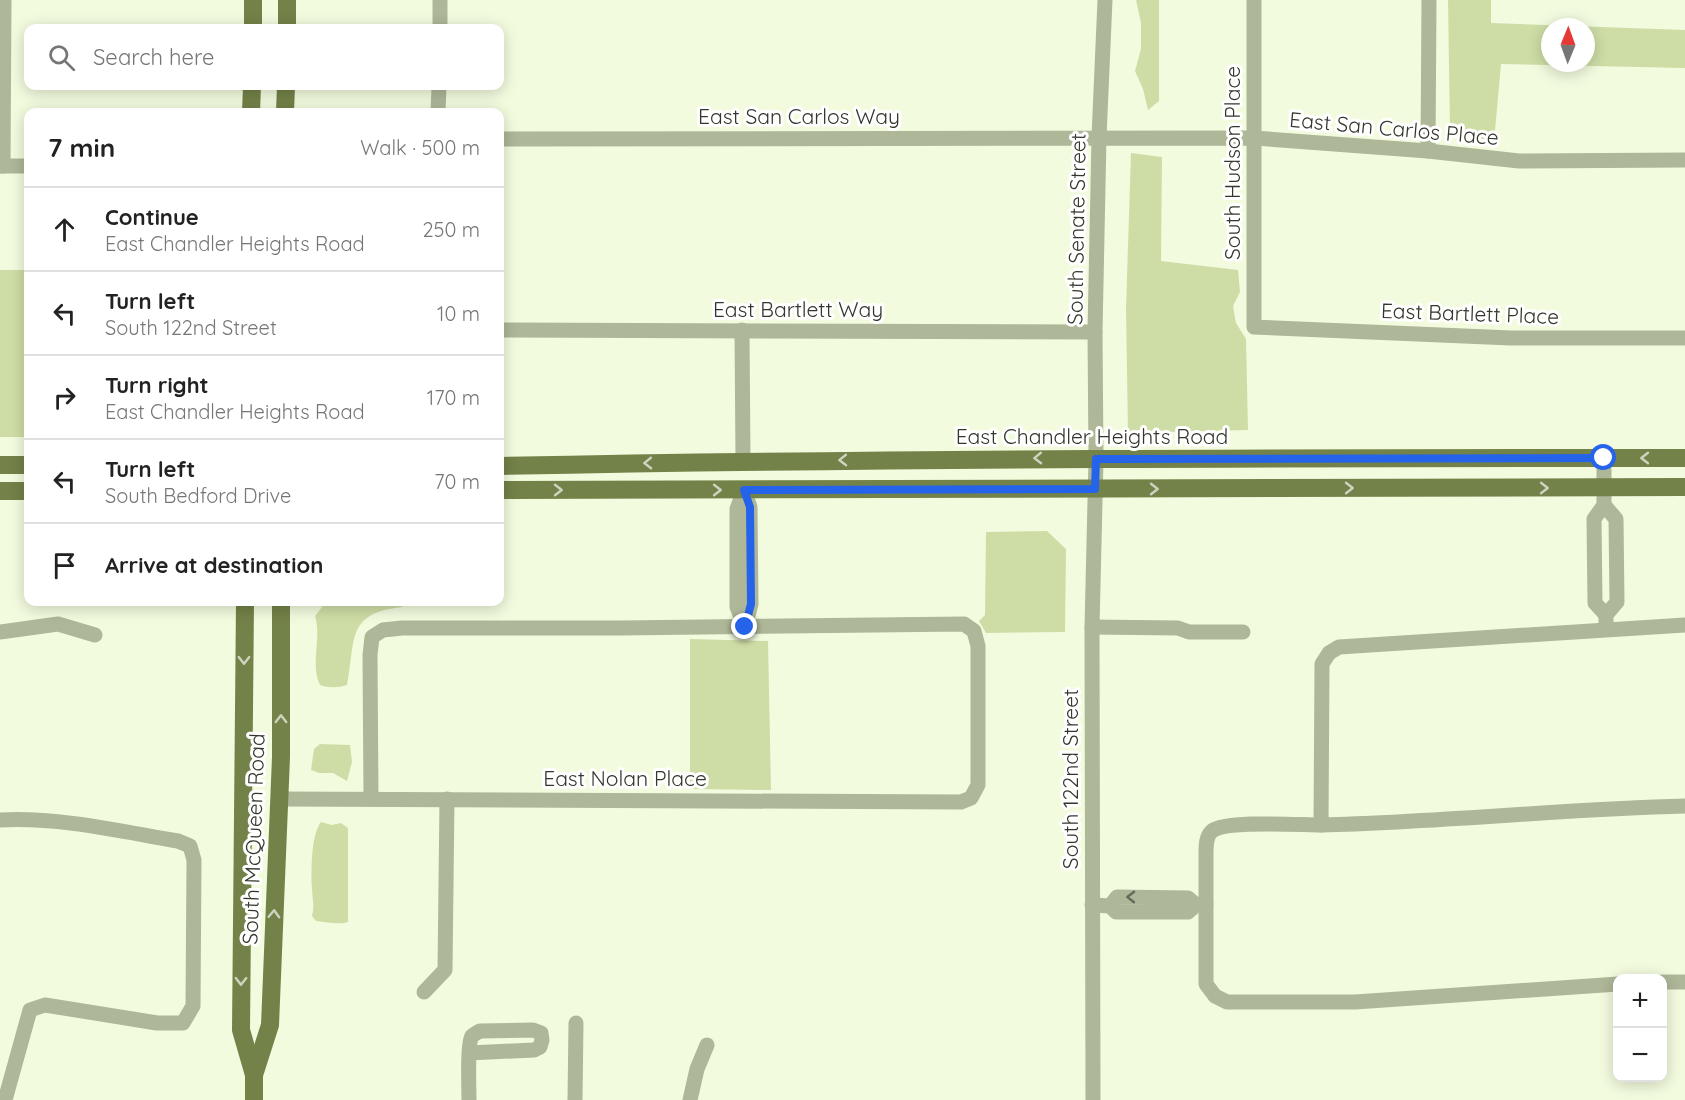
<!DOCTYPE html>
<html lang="en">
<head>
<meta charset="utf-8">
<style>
  body { margin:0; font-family:Quicksand,sans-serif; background:#f2f2f2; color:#222 }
  .controls { position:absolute; right:18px; bottom:18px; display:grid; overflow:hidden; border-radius:12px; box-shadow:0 3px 15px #0003 }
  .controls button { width:54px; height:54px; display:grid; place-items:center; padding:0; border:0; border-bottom:2px solid #e0e0e0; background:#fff; color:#222; font:30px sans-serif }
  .compass { position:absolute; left:1541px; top:18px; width:54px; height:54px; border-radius:50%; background:#fff; box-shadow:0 3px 15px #0003; rotate:1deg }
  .stop { position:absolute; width:18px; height:18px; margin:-14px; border:4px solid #2563eb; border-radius:50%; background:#fff }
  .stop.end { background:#2563eb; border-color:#fff; box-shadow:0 2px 6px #0008 }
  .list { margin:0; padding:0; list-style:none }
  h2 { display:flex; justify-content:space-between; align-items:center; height:78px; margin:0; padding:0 24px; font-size:26px }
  h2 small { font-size:20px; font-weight:400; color:#767676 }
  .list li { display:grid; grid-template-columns:39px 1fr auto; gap:18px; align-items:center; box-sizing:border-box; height:84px; padding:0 24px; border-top:2px solid #e0e0e0 }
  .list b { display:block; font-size:22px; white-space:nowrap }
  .list p { margin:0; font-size:20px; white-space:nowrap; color:#767676 }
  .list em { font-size:20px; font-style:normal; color:#767676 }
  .icon { flex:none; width:33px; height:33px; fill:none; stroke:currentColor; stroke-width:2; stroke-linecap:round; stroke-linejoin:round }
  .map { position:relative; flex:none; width:1685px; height:1100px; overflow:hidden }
  .search { position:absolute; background:#fff; box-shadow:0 3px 15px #0003; left:24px; top:24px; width:480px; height:66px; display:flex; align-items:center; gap:15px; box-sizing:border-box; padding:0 21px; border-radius:12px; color:#767676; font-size:22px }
  .panel { position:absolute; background:#fff; box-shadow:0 3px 15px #0003; left:24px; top:108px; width:480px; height:498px; border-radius:12px }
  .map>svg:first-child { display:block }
  .green { fill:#cedda6; fill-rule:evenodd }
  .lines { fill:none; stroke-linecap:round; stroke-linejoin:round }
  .minor { stroke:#aeb798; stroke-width:15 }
  .major { stroke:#738248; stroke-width:18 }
  .oneway { stroke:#ced3bf }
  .oneway2 { stroke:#646a57 }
  .route { stroke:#2563eb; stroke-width:8 }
  .labels { text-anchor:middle; stroke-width:6; stroke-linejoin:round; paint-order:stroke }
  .street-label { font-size:21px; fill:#33362b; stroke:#fff }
</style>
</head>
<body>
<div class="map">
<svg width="1685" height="1100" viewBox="0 0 1685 1100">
  <rect width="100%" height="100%" fill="#f2fbde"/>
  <g class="green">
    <polygon points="1136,0 1159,0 1159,101 1148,110 1143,89 1135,71 1141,49 1141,23"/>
    <path d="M1448 0H1491V23L1685 30V68L1501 64 1494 142 1450 130ZM1550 27H1586V63H1550Z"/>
    <polygon points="1131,153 1162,157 1161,261 1238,270 1240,292 1233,306 1236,323 1246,339 1248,430 1128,433 1126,309"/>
    <rect x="0" y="270" width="28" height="167"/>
    <polygon points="1047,531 1066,549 1065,632 986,633 979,621 985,615 986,532"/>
    <path d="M326 602H405L402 607C345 613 356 641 347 685 338 688 328 688 320 685 310 664 322 637 315 616Z"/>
    <polygon points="690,639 768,641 771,790 690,789"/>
    <polygon points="320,744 350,745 352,762 347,781 333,773 319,773 311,770 314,749"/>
    <path d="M321 822 332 825 341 823 348 828V922C339 925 327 922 316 921L312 916C315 905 312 898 312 888 311 872 311 834 321 822Z"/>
  </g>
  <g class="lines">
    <g class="minor">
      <polyline points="1254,0 1254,327 1511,338 1685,338"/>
      <polyline points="440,28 440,0"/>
      <polyline points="438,112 439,86"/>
      <polyline points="500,139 1254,138 1428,151 1519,161 1685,160"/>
      <polyline points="1428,151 1429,0"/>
      <polyline points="0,166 28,166"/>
      <polyline points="3,166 4,0"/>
      <polyline points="500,330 1095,332"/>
      <polyline points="742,330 743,461"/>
      <polyline points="1604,458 1604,505 1594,519 1595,603 1606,615"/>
      <polyline points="744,490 737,509 737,607 745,627"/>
      <polyline points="744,490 750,507 751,604 745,627"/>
      <polyline points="1604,505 1616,519 1617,602 1606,615 1606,625"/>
      <path d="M1685 625 1339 647 1329 653 1322 664 1321 825C1443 822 1564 809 1685 806"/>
      <polyline points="1092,627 1178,628 1189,632 1243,632"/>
      <polyline points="0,632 58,624 95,635"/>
      <polyline points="279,799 961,802 971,798 978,785 978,646 974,631 964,624 621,628 402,628 383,630 372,637 370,655 371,799"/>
      <path d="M0 820C60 817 119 831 178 841L190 846 194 860 193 1006 183 1023H157L45 1005 30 1010 5 1100"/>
      <path d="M1321 825C1300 825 1226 820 1212 831 1206 836 1206 846 1206 853V984L1215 996 1227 1002H1355L1618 984"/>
      <polyline points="1092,905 1110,906 1116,912 1188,912 1196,905 1206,904"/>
      <polyline points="1110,906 1117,897 1188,898 1196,905"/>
      <polyline points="1662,982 1685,982"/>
      <polyline points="424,992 445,970 447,799"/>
      <path d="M469 1100C469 1088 467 1044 472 1036 474 1034 478 1032 480 1031L533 1030 541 1033 542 1040 540 1047 534 1050 469 1053"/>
      <polyline points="575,1100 576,1023"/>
      <polyline points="690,1100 697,1069 707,1045"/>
      <polyline points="1093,1100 1092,627 1096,459 1095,332 1099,137 1105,0"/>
    </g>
    <g class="major">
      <polyline points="253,28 253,0"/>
      <polyline points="287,28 287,0"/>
      <polyline points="251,112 252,86"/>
      <polyline points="285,112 286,86"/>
      <polyline points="0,465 28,465"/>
      <path d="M500 466C895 458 1290 458 1685 458"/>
      <polyline points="500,490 1685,487"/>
      <polyline points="0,491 28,491"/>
      <polyline points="245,602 241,1030 254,1075"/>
      <polyline points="254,1100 254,1075 270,1025 281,757 281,602"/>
    </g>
  </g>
  <defs><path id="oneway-chevron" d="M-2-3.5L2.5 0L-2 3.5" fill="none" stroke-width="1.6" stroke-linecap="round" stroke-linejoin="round" transform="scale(1.5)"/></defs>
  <g class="oneway">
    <use href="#oneway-chevron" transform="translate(1038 458) rotate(179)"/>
    <use href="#oneway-chevron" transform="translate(1645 458) rotate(180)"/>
    <use href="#oneway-chevron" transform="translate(843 460) rotate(179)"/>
    <use href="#oneway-chevron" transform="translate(648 463) rotate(179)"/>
    <use href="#oneway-chevron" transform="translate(1349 488)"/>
    <use href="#oneway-chevron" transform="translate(1544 488)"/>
    <use href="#oneway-chevron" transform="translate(1154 489)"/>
    <use href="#oneway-chevron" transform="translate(558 490)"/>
    <use href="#oneway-chevron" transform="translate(717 490)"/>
    <use href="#oneway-chevron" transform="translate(244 660) rotate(90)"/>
    <use href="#oneway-chevron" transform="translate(281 719) rotate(-90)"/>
    <use href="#oneway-chevron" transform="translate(274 914) rotate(-88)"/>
    <use href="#oneway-chevron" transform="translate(241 981) rotate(91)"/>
  </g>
  <use class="oneway2" href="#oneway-chevron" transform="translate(1131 897) rotate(-179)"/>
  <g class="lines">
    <polyline class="route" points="745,627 751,604 750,507 744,490 1095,489 1096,459 1604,458"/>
  </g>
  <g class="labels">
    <g class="street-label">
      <text x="799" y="124">East San Carlos Way</text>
      <text transform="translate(1394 129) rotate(5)" y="7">East San Carlos Place</text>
      <text transform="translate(1233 163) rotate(-90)" y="7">South Hudson Place</text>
      <text transform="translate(1077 229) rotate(-89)" y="7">South Senate Street</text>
      <text x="798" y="317">East Bartlett Way</text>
      <text transform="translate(1470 314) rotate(2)" y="7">East Bartlett Place</text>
      <text x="1092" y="444">East Chandler Heights Road</text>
      <text x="625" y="786">East Nolan Place</text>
      <text transform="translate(1071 779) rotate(-90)" y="7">South 122nd Street</text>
      <text transform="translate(254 839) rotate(-88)" y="7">South McQueen Road</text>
    </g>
  </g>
</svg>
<div class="controls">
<button>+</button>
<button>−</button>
</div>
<svg class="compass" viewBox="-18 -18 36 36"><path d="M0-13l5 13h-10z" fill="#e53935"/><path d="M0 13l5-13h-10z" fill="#767676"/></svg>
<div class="stop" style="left:1604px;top:458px"></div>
<div class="stop end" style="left:745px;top:627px"></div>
<div class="search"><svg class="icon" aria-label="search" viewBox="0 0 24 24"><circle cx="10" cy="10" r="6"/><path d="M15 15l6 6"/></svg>Search here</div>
<section class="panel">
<h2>7 min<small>Walk · 500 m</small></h2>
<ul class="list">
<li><svg class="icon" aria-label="ahead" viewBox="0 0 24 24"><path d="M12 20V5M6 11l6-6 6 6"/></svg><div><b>Continue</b><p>East Chandler Heights Road</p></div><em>250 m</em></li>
<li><svg class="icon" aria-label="left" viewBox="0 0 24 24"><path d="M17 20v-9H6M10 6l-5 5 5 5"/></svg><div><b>Turn left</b><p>South 122nd Street</p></div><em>10 m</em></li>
<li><svg class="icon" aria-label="right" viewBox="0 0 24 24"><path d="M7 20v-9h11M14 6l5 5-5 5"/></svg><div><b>Turn right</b><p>East Chandler Heights Road</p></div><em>170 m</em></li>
<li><svg class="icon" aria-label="left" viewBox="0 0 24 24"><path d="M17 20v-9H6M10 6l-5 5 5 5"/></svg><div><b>Turn left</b><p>South Bedford Drive</p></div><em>70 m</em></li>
<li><svg class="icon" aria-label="arrive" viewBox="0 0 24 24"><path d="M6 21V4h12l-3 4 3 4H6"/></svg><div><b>Arrive at destination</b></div></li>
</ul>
</section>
</div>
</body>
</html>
